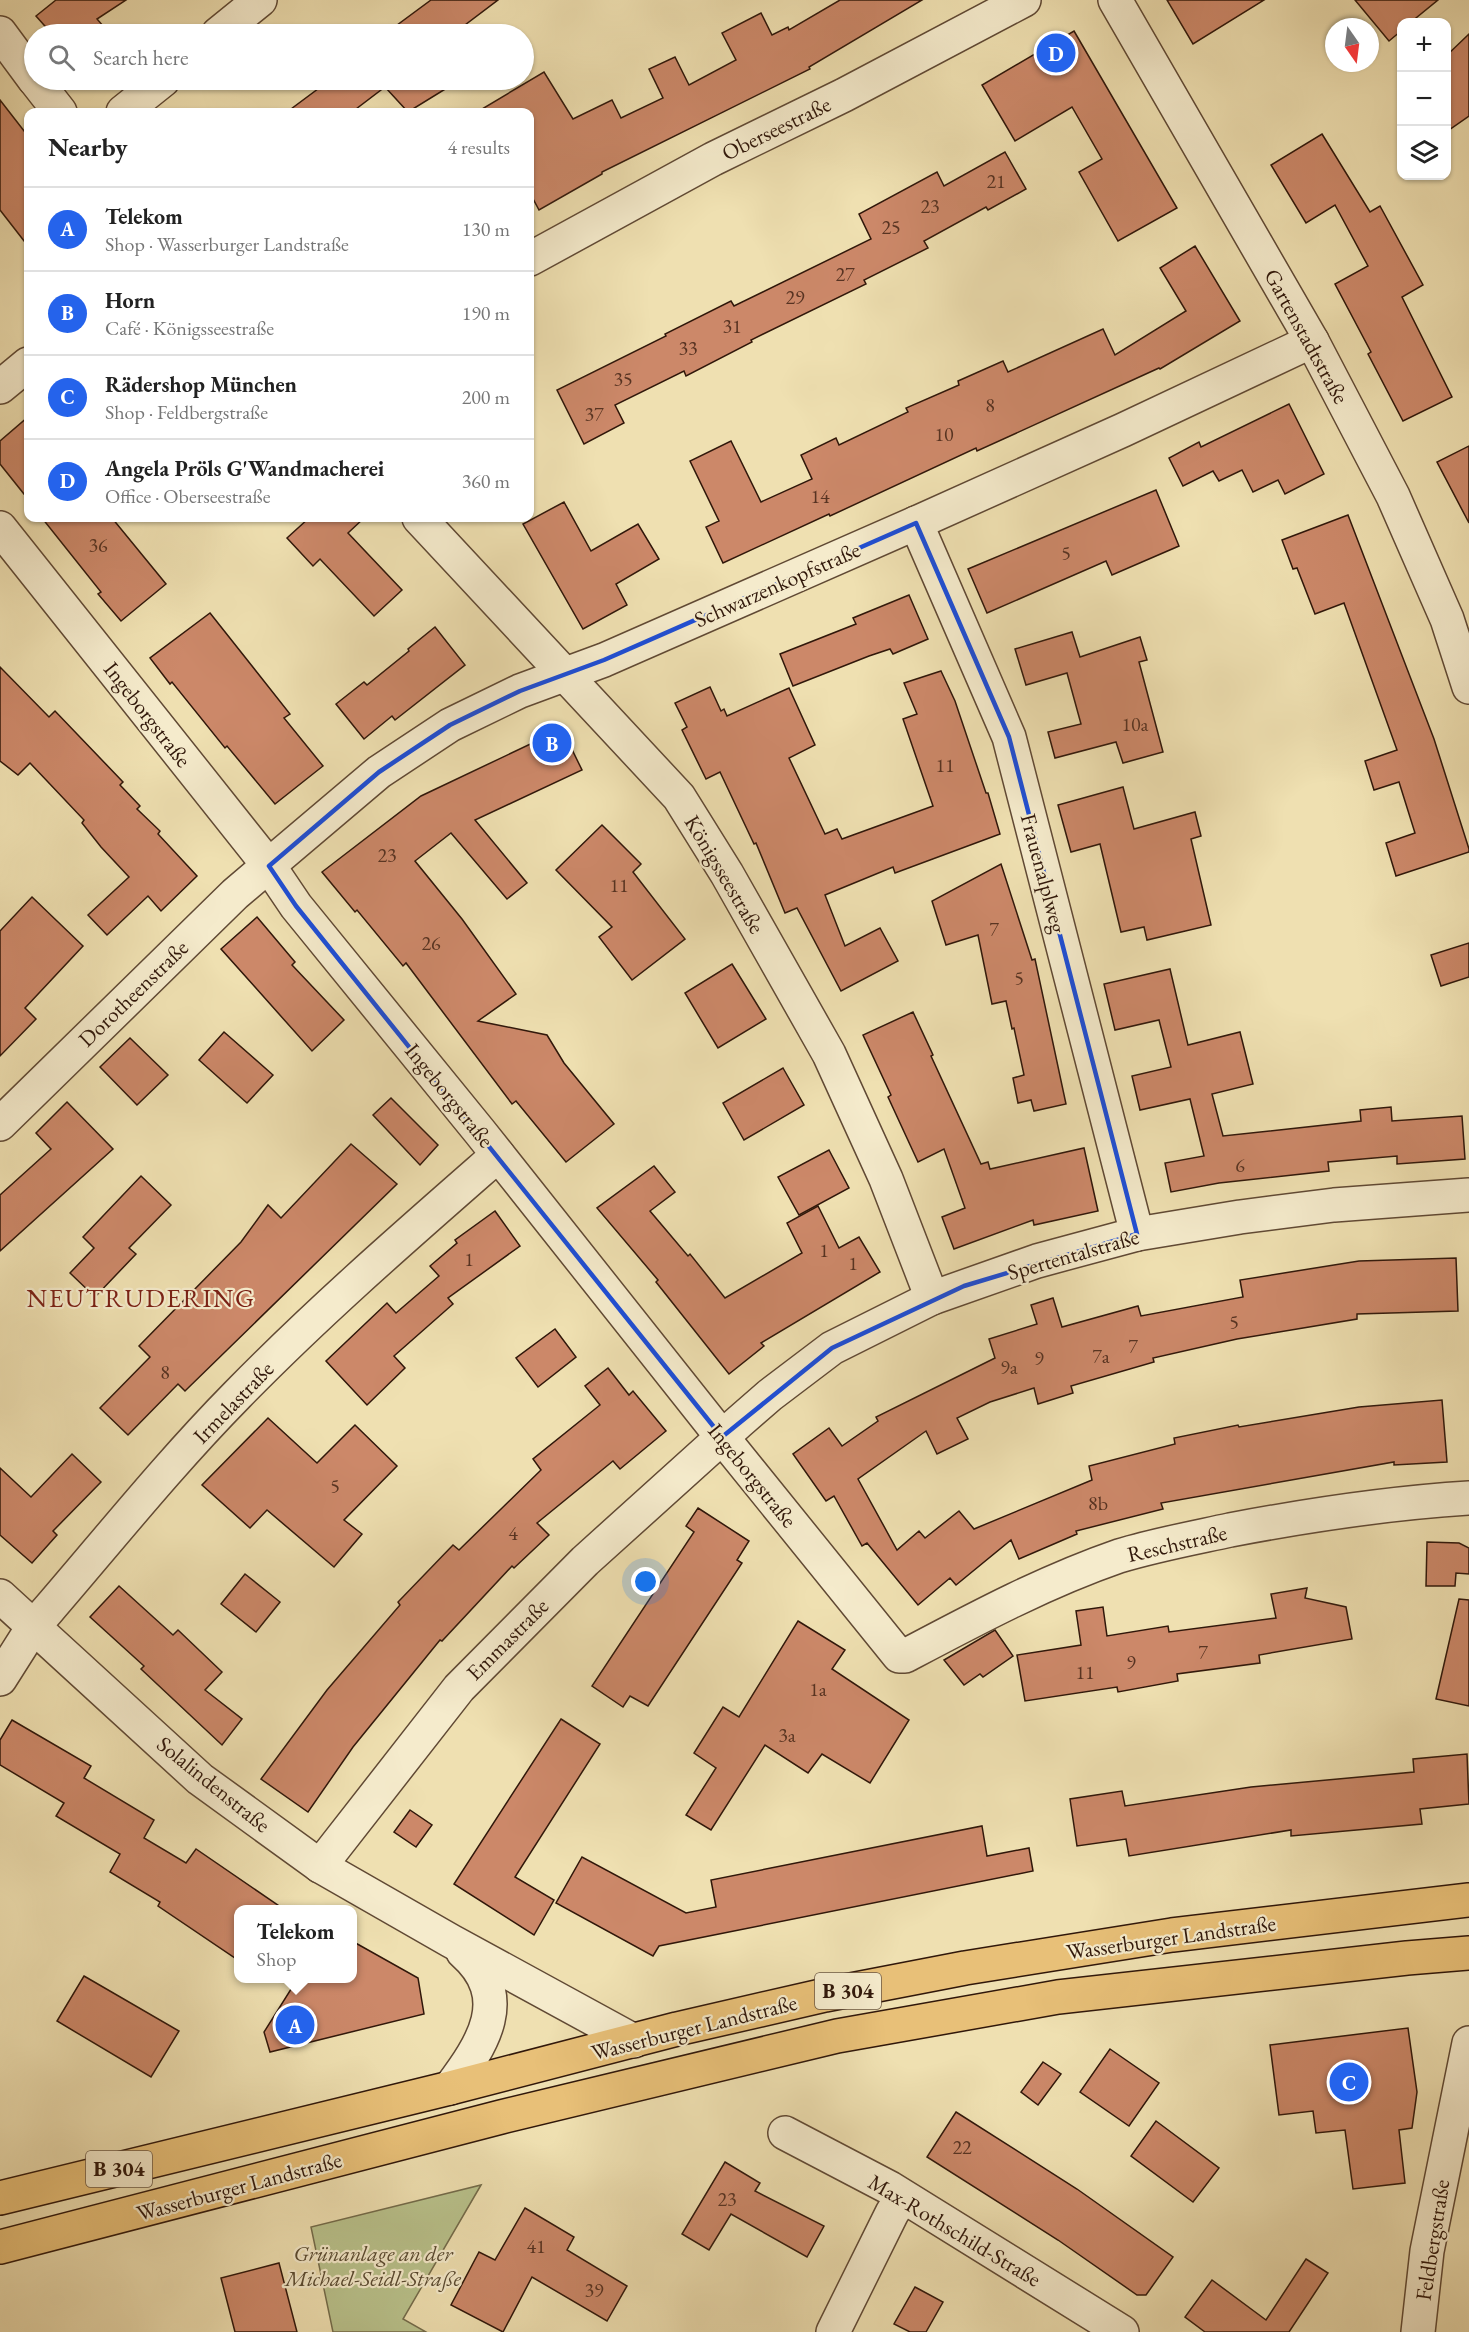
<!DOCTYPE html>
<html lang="en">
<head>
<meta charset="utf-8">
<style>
  body { margin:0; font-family:"EB Garamond",serif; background:#f6f6f6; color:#222 }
  .controls { position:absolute; right:18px; top:18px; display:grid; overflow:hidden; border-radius:12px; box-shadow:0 2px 4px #0004 }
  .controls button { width:54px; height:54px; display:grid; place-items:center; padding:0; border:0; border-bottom:2px solid #e0e0e0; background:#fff; color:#222; font:30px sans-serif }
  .compass { position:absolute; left:1325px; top:18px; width:54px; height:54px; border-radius:50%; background:#fff; box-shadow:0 2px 4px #0004; rotate:166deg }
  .you { position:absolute; left:646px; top:1582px; width:21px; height:21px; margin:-15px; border:4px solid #fff; border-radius:50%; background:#1a73e8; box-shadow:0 0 0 9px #1a73e833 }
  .badge { display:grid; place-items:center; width:39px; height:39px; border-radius:50%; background:#2563eb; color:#fff; font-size:20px; font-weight:700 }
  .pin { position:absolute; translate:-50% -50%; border:3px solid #fff; box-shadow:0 2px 6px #0006 }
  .popup { position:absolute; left:234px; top:1905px; width:123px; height:78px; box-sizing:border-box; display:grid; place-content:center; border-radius:12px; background:#fff; filter:drop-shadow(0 2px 4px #0005); font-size:20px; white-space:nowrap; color:#767676 }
  .popup b { font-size:22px; color:#222 }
  .popup::after { content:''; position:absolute; left:50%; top:100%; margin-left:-12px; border:12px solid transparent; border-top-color:#fff }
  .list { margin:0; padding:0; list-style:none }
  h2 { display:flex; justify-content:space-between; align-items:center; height:78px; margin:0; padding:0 24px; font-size:26px }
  h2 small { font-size:20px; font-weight:400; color:#767676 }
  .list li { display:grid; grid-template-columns:39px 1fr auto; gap:18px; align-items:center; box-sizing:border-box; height:84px; padding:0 24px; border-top:2px solid #e0e0e0 }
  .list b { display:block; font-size:22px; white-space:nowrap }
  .list p { margin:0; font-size:20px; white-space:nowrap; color:#767676 }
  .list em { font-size:20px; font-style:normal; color:#767676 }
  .icon { flex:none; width:33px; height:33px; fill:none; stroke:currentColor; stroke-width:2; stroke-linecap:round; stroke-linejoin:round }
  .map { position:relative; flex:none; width:1469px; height:2332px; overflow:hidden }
  .search { position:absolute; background:#fff; box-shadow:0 2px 4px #0004; left:24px; top:24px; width:510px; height:66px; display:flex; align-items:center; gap:15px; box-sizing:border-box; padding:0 21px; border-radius:33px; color:#767676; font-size:22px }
  .panel { position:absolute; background:#fff; box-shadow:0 2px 4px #0004; left:24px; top:108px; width:510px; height:414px; border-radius:12px }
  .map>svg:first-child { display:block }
  .green { fill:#b9c28c; stroke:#746c4b; stroke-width:1.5 }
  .building { fill:#cc8869; stroke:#30170a; stroke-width:1.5 }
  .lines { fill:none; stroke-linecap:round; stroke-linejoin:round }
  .minor-casing { stroke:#604934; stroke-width:36 }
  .tertiary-casing { stroke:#604934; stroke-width:36 }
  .primary-casing { stroke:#30170a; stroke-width:36 }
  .minor { stroke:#f5ebcc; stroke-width:33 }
  .tertiary { stroke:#f5ebcc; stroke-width:33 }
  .primary { stroke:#e8c078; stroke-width:33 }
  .marked { fill:none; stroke:#1d4ed8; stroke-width:4.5; stroke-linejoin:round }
  .labels { text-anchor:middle; stroke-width:4.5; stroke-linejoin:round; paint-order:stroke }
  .number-label { font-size:20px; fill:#573322 }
  .shield { fill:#f5ebcc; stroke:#6b5744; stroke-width:1.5 }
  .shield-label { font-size:21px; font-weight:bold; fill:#30170a }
  .street-label { font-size:22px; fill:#30170a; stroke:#f5ebcc }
  .park-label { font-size:22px; font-style:italic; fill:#594a31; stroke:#f5ebcc }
  .quarter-label { font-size:26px; letter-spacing:1.5px; fill:#7a1f14; stroke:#f5ebcc }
</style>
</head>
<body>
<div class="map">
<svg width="1469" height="2332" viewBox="0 0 1469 2332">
  <rect width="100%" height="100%" fill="#efe0b1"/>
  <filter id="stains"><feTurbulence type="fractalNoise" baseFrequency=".00333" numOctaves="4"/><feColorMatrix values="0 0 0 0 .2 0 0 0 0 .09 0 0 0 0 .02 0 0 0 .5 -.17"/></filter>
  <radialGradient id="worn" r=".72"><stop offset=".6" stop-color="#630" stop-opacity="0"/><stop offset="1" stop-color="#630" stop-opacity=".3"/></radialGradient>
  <polygon class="green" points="481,2185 403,2319 426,2332 333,2332 311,2227"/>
  <g class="building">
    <polygon points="56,0 126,0 97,19 110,34 52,34 36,16"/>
    <polygon points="431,0 498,0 453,34 385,34"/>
    <polygon points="840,0 922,0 809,67 810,69 602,172 602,174 539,210 530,193 530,112 477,112 544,72 573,119 612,100 621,118 663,98 649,69 675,57 689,85 736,60 722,33 761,13 772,35 788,27 789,30"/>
    <polygon points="1167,0 1264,0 1193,44"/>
    <polygon points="1355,0 1438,0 1411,22 1401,22 1401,31 1389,41"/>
    <polygon points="1074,31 1177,208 1118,241 1079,172 1102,159 1072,107 1015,141 982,85"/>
    <polygon points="1469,34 1469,116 1446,132 1446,56"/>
    <polygon points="330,80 460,80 408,112 385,87 352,112 287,112"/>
    <polygon points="0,100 28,136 28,246 0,210"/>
    <polygon points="1322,134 1370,212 1380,206 1423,285 1402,297 1452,397 1403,421 1368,354 1371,352 1335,284 1368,266 1335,205 1306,223 1271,165"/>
    <polygon points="1005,152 1026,189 988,210 986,207 924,241 928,248 864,280 866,284 751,340 752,342 686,376 684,371 615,405 624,423 584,444 557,390 666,336 665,334 731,301 734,306 871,239 859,214 937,172 944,186"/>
    <polygon points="1195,246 1240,321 1160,369 1159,368 977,451 976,448 830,516 829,514 723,563 706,527 719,521 690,461 731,441 761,502 812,479 801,455 836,438 839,445 908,412 906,408 959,385 958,381 1003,361 1008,372 1103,329 1115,355 1186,311 1160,268"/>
    <polygon points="1289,404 1324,474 1285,494 1278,480 1253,492 1242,470 1219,481 1213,471 1183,486 1169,458 1199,442 1201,447"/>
    <polygon points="28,417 28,499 0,464 0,441"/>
    <polygon points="1469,446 1469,523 1437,462"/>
    <polygon points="1156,490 1179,546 1112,575 1106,561 987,613 968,569"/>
    <polygon points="564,502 591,551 638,524 659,559 616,584 627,605 583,629 523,524"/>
    <polygon points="1348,515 1434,739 1469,849 1469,852 1396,876 1386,843 1415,833 1399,782 1374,790 1365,761 1397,750 1344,603 1315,614 1297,568 1293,569 1282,540"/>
    <polygon points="42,518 112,518 166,584 121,621 98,594 101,592"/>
    <polygon points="309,518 364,518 348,533 402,590 374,616 320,559 313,566 287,538"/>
    <polygon points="909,595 928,639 893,654 890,649 869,656 793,686 780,654 856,624 853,618"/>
    <polygon points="210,613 290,714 284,718 323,766 275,804 227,746 225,748 172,682 170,684 150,658"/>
    <polygon points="435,627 465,665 395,720 392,716 364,739 336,704 364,682 367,685 409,651 408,649"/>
    <polygon points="1072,632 1080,657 1140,637 1147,660 1139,662 1163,752 1123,763 1116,742 1055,758 1048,732 1081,724 1067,673 1026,685 1015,649"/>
    <polygon points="0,667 49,717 55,711 123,782 120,785 140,806 137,809 160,831 158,834 197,876 161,911 148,896 107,935 88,915 129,877 101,847 82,823 84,820 30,763 18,775 0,761"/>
    <polygon points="941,671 955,701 986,793 988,793 1000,834 895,873 893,867 825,895 845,946 880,928 898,961 841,991 797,908 785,913 756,843 754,844 720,772 706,779 682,730 687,727 675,703 710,687 721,711 724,709 727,716 789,688 815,745 789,758 825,834 837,829 842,839 933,806 903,719 917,714 904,683"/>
    <polygon points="562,729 582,770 475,820 527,883 507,899 451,833 415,861 462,919 516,994 478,1021 547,1035 564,1063 614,1124 566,1162 516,1101 512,1104 406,963 403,966 357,910 355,912 322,872 421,796"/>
    <polygon points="1123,787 1134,829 1195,812 1201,836 1191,839 1211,925 1147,940 1144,927 1121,932 1100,844 1071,852 1058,805"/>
    <polygon points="602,825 641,864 633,872 685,939 632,980 599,937 612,927 556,870"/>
    <polygon points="1001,864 1032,960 1035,959 1066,1104 1034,1111 1031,1100 1018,1103 1013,1078 1024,1075 1014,1028 1012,1029 1006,1001 992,1004 978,935 946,945 932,901"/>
    <polygon points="32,897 83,946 25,1008 36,1019 0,1056 0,931"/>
    <polygon points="257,917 295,962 292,965 344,1020 312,1051 221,949"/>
    <polygon points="1469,943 1469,977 1441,986 1431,955"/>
    <polygon points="732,964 766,1019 718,1048 685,993"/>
    <polygon points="1170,969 1188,1045 1240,1032 1253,1084 1212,1094 1223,1136 1361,1121 1360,1110 1391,1107 1392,1121 1462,1116 1465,1159 1397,1164 1397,1156 1328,1162 1329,1171 1219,1183 1171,1192 1165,1163 1204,1156 1190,1099 1140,1110 1132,1076 1171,1067 1159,1020 1115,1030 1104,984"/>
    <polygon points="913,1012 933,1055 931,1056 981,1164 988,1162 990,1169 1084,1148 1098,1211 1034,1225 1033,1220 954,1249 942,1217 965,1208 944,1149 918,1162 888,1097 891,1095 863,1035"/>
    <polygon points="224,1032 273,1075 247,1103 199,1060"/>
    <polygon points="130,1038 168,1075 137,1105 100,1067"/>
    <polygon points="783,1068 804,1105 744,1140 723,1103"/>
    <polygon points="391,1098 438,1145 420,1165 373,1115"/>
    <polygon points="67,1102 113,1149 0,1251 0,1195 51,1149 36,1133"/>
    <polygon points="351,1144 397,1184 185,1391 178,1384 128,1435 100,1408 150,1357 139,1346 241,1242 268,1205 281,1218"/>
    <polygon points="829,1150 849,1188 799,1215 778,1177"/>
    <polygon points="654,1166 675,1192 650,1211 688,1256 690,1254 725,1298 802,1253 787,1223 818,1206 839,1248 859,1237 880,1272 761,1343 764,1346 729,1374 656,1282 658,1280 597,1208"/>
    <polygon points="141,1176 171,1205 129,1248 136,1254 95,1297 70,1273 94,1248 83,1237"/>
    <polygon points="495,1211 520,1246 448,1298 453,1304 394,1356 405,1368 367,1405 326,1361 387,1303 396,1313 439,1276 430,1266 457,1243 455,1240"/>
    <polygon points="1456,1258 1458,1311 1357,1314 1357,1319 1237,1339 1153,1358 1154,1362 1071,1386 1073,1393 1038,1404 1034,1388 990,1402 957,1418 968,1439 937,1454 926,1431 858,1479 897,1550 919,1531 925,1538 959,1511 974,1529 1092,1480 1089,1466 1175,1444 1174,1438 1238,1425 1239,1427 1359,1407 1442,1400 1447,1462 1394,1465 1394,1462 1161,1503 1163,1509 1076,1531 1077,1534 1019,1559 1011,1540 956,1585 950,1578 918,1605 867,1543 862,1546 834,1496 826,1501 793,1454 829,1428 842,1446 878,1421 876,1417 995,1358 989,1339 1037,1324 1031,1305 1053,1298 1062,1327 1138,1306 1141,1316 1243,1297 1240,1280 1359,1261"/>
    <polygon points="555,1329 576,1357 538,1387 516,1358"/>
    <polygon points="608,1368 629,1395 633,1391 666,1431 620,1469 613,1461 537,1523 549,1535 514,1568 512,1566 442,1641 440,1640 353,1747 308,1812 261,1779 327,1690 400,1605 398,1602 453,1545 459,1550 541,1470 533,1459 600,1405 585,1386"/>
    <polygon points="268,1418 317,1463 355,1425 397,1466 344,1520 362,1534 334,1567 267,1510 250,1528 202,1485"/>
    <polygon points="72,1454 101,1482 53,1531 57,1535 32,1563 0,1535 0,1468 31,1497"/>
    <polygon points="698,1508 749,1541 737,1560 742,1563 648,1706 630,1696 623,1707 592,1686 694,1532 686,1526"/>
    <polygon points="1427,1542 1459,1543 1469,1548 1469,1574 1456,1573 1455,1586 1426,1586"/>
    <polygon points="245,1574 280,1602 256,1632 221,1604"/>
    <polygon points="119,1586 173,1635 178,1630 222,1672 205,1690 242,1719 222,1745 141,1669 144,1666 90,1617"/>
    <polygon points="1307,1588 1305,1598 1346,1607 1352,1639 1259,1655 1260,1663 1177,1674 1178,1681 1118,1692 1117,1687 1025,1701 1017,1655 1081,1645 1076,1611 1103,1607 1107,1636 1168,1626 1169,1632 1276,1618 1271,1594"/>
    <polygon points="1459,1599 1469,1600 1469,1706 1436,1699"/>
    <polygon points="798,1621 845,1650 832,1669 909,1720 870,1783 822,1754 808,1773 765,1745 711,1830 686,1815 716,1768 694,1753 723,1707 739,1717"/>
    <polygon points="995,1630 1013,1656 983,1677 980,1674 964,1685 944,1660"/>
    <polygon points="561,1719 600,1744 515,1877 554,1900 534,1935 454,1884"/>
    <polygon points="12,1720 91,1766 84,1778 154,1820 144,1838 186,1863 196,1849 285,1910 238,1910 238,1960 158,1906 160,1902 110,1872 120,1854 56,1816 64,1803 0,1765 0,1740"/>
    <polygon points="1467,1754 1469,1804 1420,1809 1422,1824 1291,1836 1291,1830 1129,1856 1126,1839 1077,1846 1070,1799 1122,1791 1125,1806 1251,1787 1414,1772 1413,1759"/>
    <polygon points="410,1810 432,1825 416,1847 394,1832"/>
    <polygon points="982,1826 987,1856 1029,1848 1033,1871 659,1946 653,1956 556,1903 582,1857 686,1913 716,1907 711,1880"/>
    <polygon points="352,1941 418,1978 424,2014 270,2052 264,2032 298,1978 352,1978"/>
    <polygon points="84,1976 179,2031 151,2077 57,2021"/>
    <polygon points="1408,2028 1417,2092 1412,2128 1399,2130 1405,2183 1353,2189 1345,2130 1316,2133 1313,2111 1279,2115 1270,2045"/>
    <polygon points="1110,2049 1159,2083 1129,2126 1080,2092"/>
    <polygon points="1043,2062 1061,2074 1038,2105 1021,2092"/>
    <polygon points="956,2112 1077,2189 1173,2257 1146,2295 1137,2295 1058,2240 927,2157"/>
    <polygon points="1156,2121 1219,2168 1193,2202 1131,2156"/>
    <polygon points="725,2162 760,2183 755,2191 824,2226 807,2257 731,2214 709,2250 682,2234"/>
    <polygon points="525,2208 574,2237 567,2250 627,2286 607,2321 532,2277 503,2332 451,2305 479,2252 495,2260"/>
    <polygon points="1306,2259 1328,2273 1289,2332 1205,2332 1185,2317 1212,2280 1266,2320"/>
    <polygon points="279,2263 297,2332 235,2332 221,2278"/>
    <polygon points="915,2287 943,2302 926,2332 910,2332 894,2324"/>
  </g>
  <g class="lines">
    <defs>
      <g id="minor">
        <polyline points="0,33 34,79"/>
        <polyline points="218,34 260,0"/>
        <polyline points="35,80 60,112"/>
        <polyline points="123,112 163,80"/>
        <polyline points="530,259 713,159 844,95 1024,0"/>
        <polyline points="0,387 28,364"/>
        <polyline points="419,518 679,797 727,874 829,1054 886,1179 932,1298"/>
        <polyline points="916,523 1009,737 1137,1234"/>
        <path d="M0 528 269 866 296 906 480 1132 722 1437 899 1656H905C975 1619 1044 1582 1119 1556 1155 1545 1193 1538 1230 1530 1309 1515 1389 1503 1469 1498"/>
        <polyline points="0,1124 235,894 379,772 450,725 520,691 604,660 916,523 1123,430 1312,341"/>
        <polyline points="0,1596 200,1779 320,1866 451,1941 634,2041"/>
        <path d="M0 1679 33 1627 48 1610C110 1538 170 1463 237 1395 320 1310 409 1233 498 1155"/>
        <polyline points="320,1866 459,1688 585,1561 739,1422 770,1395 832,1348 932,1298 1037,1261 1137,1234 1240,1217 1334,1205 1469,1195"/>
        <path d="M450 2088C483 2044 514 1997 463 1952"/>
        <polyline points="785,2133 890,2188 1122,2332"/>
        <polyline points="833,2332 892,2213 902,2197"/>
      </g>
      <g id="tertiary">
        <polyline points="1115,0 1312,341 1393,496 1447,619 1469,687"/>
        <polyline points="1418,2332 1427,2251 1469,2043"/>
      </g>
      <g id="primary">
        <polyline points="0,2198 450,2088 677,2029 825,1995 965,1968 1172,1935 1469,1900"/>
        <polyline points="0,2247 501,2117 837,2036 1058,1997 1407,1958 1469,1953"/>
      </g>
    </defs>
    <use href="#minor" class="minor-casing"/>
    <use href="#tertiary" class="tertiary-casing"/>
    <use href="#primary" class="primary-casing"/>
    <use href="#minor" class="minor"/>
    <use href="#tertiary" class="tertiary"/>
    <use href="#primary" class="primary"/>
  </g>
  <path class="marked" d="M916 523 1009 737 1137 1234 964 1286 832 1348 722 1437 296 906 269 866 379 772 450 725 520 691 604 660Z"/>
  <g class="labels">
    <g class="number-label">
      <text x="996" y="188">21</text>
      <text x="930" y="213">23</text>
      <text x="891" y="234">25</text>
      <text x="845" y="281">27</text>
      <text x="795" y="304">29</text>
      <text x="732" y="333">31</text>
      <text x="688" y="355">33</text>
      <text x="623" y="386">35</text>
      <text x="990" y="412">8</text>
      <text x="594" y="421">37</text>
      <text x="944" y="441">10</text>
      <text x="820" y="503">14</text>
      <text x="98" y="552">36</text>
      <text x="1066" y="560">5</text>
      <text x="1135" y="731">10a</text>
      <text x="945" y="772">11</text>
      <text x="387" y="862">23</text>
      <text x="619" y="892">11</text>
      <text x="994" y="936">7</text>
      <text x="431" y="950">26</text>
      <text x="1019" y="985">5</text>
      <text x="1240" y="1172">6</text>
      <text x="824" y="1257">1</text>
      <text x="469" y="1266">1</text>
      <text x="853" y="1270">1</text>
      <text x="1234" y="1329">5</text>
      <text x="1133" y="1353">7</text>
      <text x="1101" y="1363">7a</text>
      <text x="1039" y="1365">9</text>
      <text x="1009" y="1374">9a</text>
      <text x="165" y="1379">8</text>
      <text x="335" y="1493">5</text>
      <text x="1098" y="1510">8b</text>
      <text x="513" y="1540">4</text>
      <text x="1203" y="1659">7</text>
      <text x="1131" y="1669">9</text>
      <text x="1085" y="1679">11</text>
      <text x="818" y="1696">1a</text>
      <text x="787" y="1742">3a</text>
      <text x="962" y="2154">22</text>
      <text x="727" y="2206">23</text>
      <text x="536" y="2253">41</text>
      <text x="594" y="2297">39</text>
    </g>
    <g class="shield">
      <rect x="815" y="1973" width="66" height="36" rx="4.5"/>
      <rect x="86" y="2151" width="66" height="36" rx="4.5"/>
    </g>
    <g class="shield-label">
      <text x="848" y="1998">B 304</text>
      <text x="119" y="2176">B 304</text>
    </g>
    <g class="street-label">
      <text transform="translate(776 128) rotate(-26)" y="8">Oberseestraße</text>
      <text transform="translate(1307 336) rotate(61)" y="8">Gartenstadtstraße</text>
      <text transform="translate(777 584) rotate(-24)" y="8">Schwarzenkopfstraße</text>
      <text transform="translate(148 714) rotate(52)" y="8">Ingeborgstraße</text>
      <text transform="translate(1044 873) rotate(75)" y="8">Frauenalplweg</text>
      <text transform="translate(725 874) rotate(59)" y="8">Königsseestraße</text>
      <text transform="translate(133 993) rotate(-44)" y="8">Dorotheenstraße</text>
      <text transform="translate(450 1095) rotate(51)" y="8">Ingeborgstraße</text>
      <text transform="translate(1073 1254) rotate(-16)" y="8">Spertentalstraße</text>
      <text transform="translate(233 1402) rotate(-46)" y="8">Irmelastraße</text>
      <text transform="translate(753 1475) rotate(51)" y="8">Ingeborgstraße</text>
      <text transform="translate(1177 1543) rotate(-13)" y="8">Reschstraße</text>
      <text transform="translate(507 1639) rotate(-45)" y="8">Emmastraße</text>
      <text transform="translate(214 1784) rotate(39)" y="8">Solalindenstraße</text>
      <text transform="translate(1171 1937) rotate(-8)" y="8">Wasserburger Landstraße</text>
      <text transform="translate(694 2027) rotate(-14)" y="8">Wasserburger Landstraße</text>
      <text transform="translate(239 2186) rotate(-15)" y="8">Wasserburger Landstraße</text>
      <text transform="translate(955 2230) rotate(31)" y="8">Max-Rothschild-Straße</text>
      <text transform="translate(1432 2240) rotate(-81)" y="8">Feldbergstraße</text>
    </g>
    <g class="park-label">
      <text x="373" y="2261">Grünanlage an der<tspan x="373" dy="25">Michael-Seidl-Straße</tspan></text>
    </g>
    <g class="quarter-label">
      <text x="141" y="1307">NEUTRUDERING</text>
    </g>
  </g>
  <rect width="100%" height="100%" filter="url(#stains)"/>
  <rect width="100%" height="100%" fill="url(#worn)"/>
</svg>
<div class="controls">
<button>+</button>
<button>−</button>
<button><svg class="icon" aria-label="layers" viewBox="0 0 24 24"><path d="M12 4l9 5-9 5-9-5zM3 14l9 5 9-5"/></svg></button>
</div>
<svg class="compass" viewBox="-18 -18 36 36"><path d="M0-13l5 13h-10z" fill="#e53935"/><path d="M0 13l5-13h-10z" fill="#767676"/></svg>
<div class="you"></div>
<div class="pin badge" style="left:295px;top:2025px">A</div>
<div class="popup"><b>Telekom</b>Shop</div>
<div class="pin badge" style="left:552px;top:743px">B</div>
<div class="pin badge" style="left:1349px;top:2082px">C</div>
<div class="pin badge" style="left:1056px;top:53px">D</div>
<div class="search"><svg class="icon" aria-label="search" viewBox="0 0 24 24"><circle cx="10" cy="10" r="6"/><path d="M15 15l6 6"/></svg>Search here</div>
<section class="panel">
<h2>Nearby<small>4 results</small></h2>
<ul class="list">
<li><span class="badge">A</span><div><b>Telekom</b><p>Shop · Wasserburger Landstraße</p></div><em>130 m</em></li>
<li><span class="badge">B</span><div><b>Horn</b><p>Café · Königsseestraße</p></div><em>190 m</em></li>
<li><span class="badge">C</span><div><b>Rädershop München</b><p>Shop · Feldbergstraße</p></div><em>200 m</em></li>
<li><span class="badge">D</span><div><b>Angela Pröls G'Wandmacherei</b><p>Office · Oberseestraße</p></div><em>360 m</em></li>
</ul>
</section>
</div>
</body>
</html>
